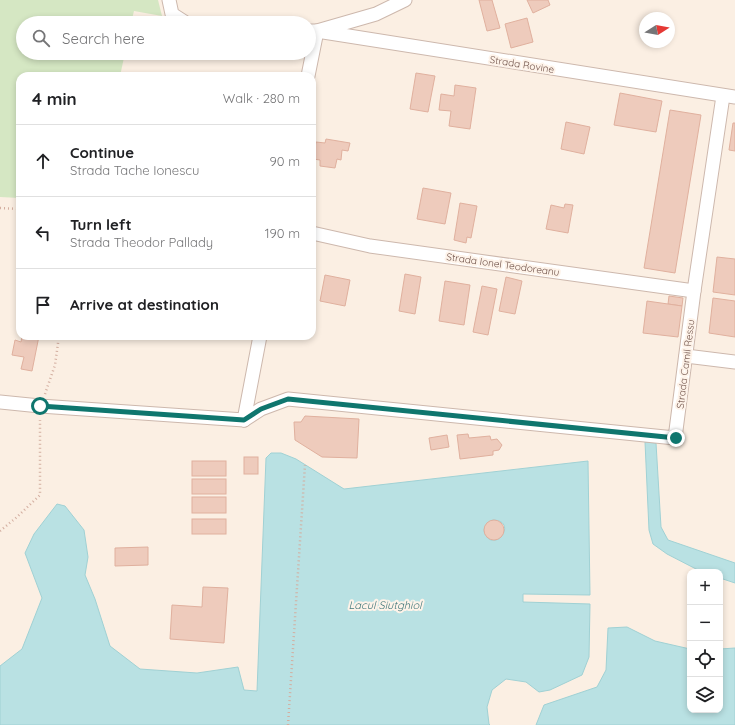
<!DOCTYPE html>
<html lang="en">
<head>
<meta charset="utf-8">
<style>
  body { margin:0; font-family:Quicksand,sans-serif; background:#f2f2f2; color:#202124 }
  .controls { position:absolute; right:12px; bottom:12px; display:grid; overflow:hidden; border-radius:8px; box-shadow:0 2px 6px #0003 }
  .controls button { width:36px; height:36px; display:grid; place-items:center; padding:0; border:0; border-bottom:1px solid #e0e0e0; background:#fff; color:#202124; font:20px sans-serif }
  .compass { position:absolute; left:639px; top:12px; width:36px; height:36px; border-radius:50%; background:#fff; box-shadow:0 2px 6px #0003; rotate:79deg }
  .stop { position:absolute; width:12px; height:12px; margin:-9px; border:3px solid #0f766e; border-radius:50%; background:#fff }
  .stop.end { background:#0f766e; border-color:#fff; box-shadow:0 1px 4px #0008 }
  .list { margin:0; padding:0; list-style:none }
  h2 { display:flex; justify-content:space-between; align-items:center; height:52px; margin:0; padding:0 16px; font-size:17px }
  h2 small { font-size:13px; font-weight:400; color:#757577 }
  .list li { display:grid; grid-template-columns:26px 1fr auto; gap:12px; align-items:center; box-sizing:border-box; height:72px; padding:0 16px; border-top:1px solid #e0e0e0 }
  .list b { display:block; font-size:15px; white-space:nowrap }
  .list p { margin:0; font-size:13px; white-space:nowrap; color:#757577 }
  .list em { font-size:13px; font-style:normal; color:#757577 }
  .icon { flex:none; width:22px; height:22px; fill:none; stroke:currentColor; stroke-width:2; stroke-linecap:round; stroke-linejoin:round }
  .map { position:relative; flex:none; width:735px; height:725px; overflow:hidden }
  .search { position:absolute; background:#fff; box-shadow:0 2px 6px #0003; left:16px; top:16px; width:300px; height:44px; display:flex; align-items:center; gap:10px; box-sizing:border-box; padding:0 14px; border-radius:22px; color:#757577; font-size:15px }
  .panel { position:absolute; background:#fff; box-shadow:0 2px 6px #0003; left:16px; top:72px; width:300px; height:268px; border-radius:12px }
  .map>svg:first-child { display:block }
  .green { fill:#d5e7c3 }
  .water { fill:#b9e1e3; stroke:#a0d1d4; fill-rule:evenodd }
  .building { fill:#eecbbc; stroke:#e0b09e }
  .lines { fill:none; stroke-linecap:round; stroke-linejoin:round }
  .street-casing { stroke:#cdb8ad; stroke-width:15 }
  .path { stroke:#d3aea0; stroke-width:2.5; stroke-dasharray:1 3; stroke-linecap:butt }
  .street { stroke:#fff; stroke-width:13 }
  .route { stroke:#0f766e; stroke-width:5 }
  .labels { text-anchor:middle; stroke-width:4; stroke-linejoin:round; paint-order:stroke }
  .street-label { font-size:10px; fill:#71544b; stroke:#fef3e9 }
  .water-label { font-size:11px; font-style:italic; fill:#43797c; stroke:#fef3e9 }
</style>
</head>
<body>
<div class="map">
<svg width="735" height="725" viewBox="0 0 735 725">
  <rect width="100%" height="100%" fill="#fbefe3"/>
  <polygon class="green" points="0,0 158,0 162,16 134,11 131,23 23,23 23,53 125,53 120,76 20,76 20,198 0,197"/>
  <g class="water">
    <polygon points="645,442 656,443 661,527 668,540 735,563 735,583 720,578 720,572 704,572 698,570 667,554 653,544 649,530"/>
    <path d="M271 453H281L296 459 344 489 588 461 590 595 523 594V602L590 604 589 657 582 675 550 690 539 692 526 682 506 679 492 690 487 707 489 724 490 725H0V666L22 649 42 598 25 553 34 534 57 504 65 506 84 530 88 557 85 575 95 599 110 646 140 669 197 673 238 667 244 690 257 691 266 458ZM493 520C519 521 495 554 485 534 482 528 487 522 493 520Z"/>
    <polygon points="627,627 655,641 690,649 690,710 720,710 720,649 735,648 735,725 536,725 544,705 597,687 606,670 608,628"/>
  </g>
  <g class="building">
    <polygon points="479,0 492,0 500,28 487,31"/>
    <polygon points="527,0 548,0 550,5 533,13"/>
    <polygon points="527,18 533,42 511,48 505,24"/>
    <polygon points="416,73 435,76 428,112 410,109"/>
    <polygon points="455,85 476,88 470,129 449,126 451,111 439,110 441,94 454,96"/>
    <polygon points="620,93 662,101 656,132 614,125"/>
    <polygon points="670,110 701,115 675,273 644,268"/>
    <polygon points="566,122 590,127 584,154 561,149"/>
    <polygon points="733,123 735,123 735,151 729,150"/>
    <polygon points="326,139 350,143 348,151 342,150 341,160 337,159 335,168 320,166 320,160 313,159 316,142 325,143"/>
    <polygon points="423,188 451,193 445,224 417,219"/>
    <polygon points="460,203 477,206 471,238 467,237 466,243 454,240"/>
    <polygon points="565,204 573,205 568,233 546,229 551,205 564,208"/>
    <polygon points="717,257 735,259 735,295 713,292"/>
    <polygon points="405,274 421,277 415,314 399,311"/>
    <polygon points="325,275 350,280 345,306 320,301"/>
    <polygon points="506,277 522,281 515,314 499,311"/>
    <polygon points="445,281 470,285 464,325 439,321"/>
    <polygon points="482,286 497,289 488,335 473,332"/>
    <polygon points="669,296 683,298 682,306 668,304"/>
    <polygon points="713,298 735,301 735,337 709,333"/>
    <polygon points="647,301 682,306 678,337 643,333"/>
    <polygon points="22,336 39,336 32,371 21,369 24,357 12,355 15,340 21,342"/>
    <polygon points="305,416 359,419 357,458 322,457 295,440 294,422 301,422"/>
    <polygon points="468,434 469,438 490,436 491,440 497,439 502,445 499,450 493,451 493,455 460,459 457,435"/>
    <polygon points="447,435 449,447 431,450 429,438"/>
    <rect x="244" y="457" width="14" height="17"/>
    <rect x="192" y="461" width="34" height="15"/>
    <rect x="192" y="479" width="34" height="15"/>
    <rect x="192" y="497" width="34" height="16"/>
    <rect x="192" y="519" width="34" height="15"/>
    <circle cx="494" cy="530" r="10"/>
    <polygon points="148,547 148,565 115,566 115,548"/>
    <polygon points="203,587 228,588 224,643 170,639 172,605 202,607"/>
  </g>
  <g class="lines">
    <defs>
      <g id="street">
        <polyline points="169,0 172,14 186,23"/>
        <polyline points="309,31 317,31 735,97"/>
        <polyline points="308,76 317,31 376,14 405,0"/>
        <polyline points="312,233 370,246 694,291"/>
        <polyline points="686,356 735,362"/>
        <polyline points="0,402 40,406 244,420"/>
        <polyline points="244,420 261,409 288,399 675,438 694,291 723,96"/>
        <polyline points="244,420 260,336"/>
      </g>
    </defs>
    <use href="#street" class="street-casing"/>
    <g class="path">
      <polyline points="0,208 20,209"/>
      <polyline points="45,394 55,365 59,336"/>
      <polyline points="0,531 17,517 40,495 40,420"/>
      <polyline points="288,725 305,465"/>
    </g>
    <use href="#street" class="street"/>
  </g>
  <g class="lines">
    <polyline class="route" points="40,406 244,420 261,409 288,399 676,438"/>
  </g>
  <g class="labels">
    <g class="street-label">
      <text transform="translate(522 64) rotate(9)" y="4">Strada Rovine</text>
      <text transform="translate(503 264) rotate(8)" y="4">Strada Ionel Teodoreanu</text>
      <text transform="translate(685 364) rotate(-83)" y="4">Strada Camil Ressu</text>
    </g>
    <g class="water-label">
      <text x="385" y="609">Lacul Siutghiol</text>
    </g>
  </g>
</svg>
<div class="controls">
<button>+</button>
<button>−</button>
<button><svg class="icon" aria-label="locate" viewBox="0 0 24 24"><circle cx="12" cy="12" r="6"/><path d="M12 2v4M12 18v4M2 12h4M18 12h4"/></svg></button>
<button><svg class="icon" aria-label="layers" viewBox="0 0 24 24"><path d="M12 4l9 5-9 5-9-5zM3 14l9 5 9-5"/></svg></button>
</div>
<svg class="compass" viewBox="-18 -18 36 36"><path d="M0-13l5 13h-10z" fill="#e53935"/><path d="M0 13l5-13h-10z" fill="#757577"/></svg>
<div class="stop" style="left:40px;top:406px"></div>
<div class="stop end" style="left:676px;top:438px"></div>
<div class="search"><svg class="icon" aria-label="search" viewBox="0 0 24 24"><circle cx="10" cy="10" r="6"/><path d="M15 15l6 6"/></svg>Search here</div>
<section class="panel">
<h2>4 min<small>Walk · 280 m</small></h2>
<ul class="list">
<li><svg class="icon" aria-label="ahead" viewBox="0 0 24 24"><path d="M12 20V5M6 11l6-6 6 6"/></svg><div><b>Continue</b><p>Strada Tache Ionescu</p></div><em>90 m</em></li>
<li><svg class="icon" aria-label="left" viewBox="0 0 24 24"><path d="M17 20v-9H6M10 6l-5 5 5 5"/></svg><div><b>Turn left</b><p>Strada Theodor Pallady</p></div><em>190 m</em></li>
<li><svg class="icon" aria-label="arrive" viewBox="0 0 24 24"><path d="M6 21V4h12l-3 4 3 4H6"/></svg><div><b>Arrive at destination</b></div></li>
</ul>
</section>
</div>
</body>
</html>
